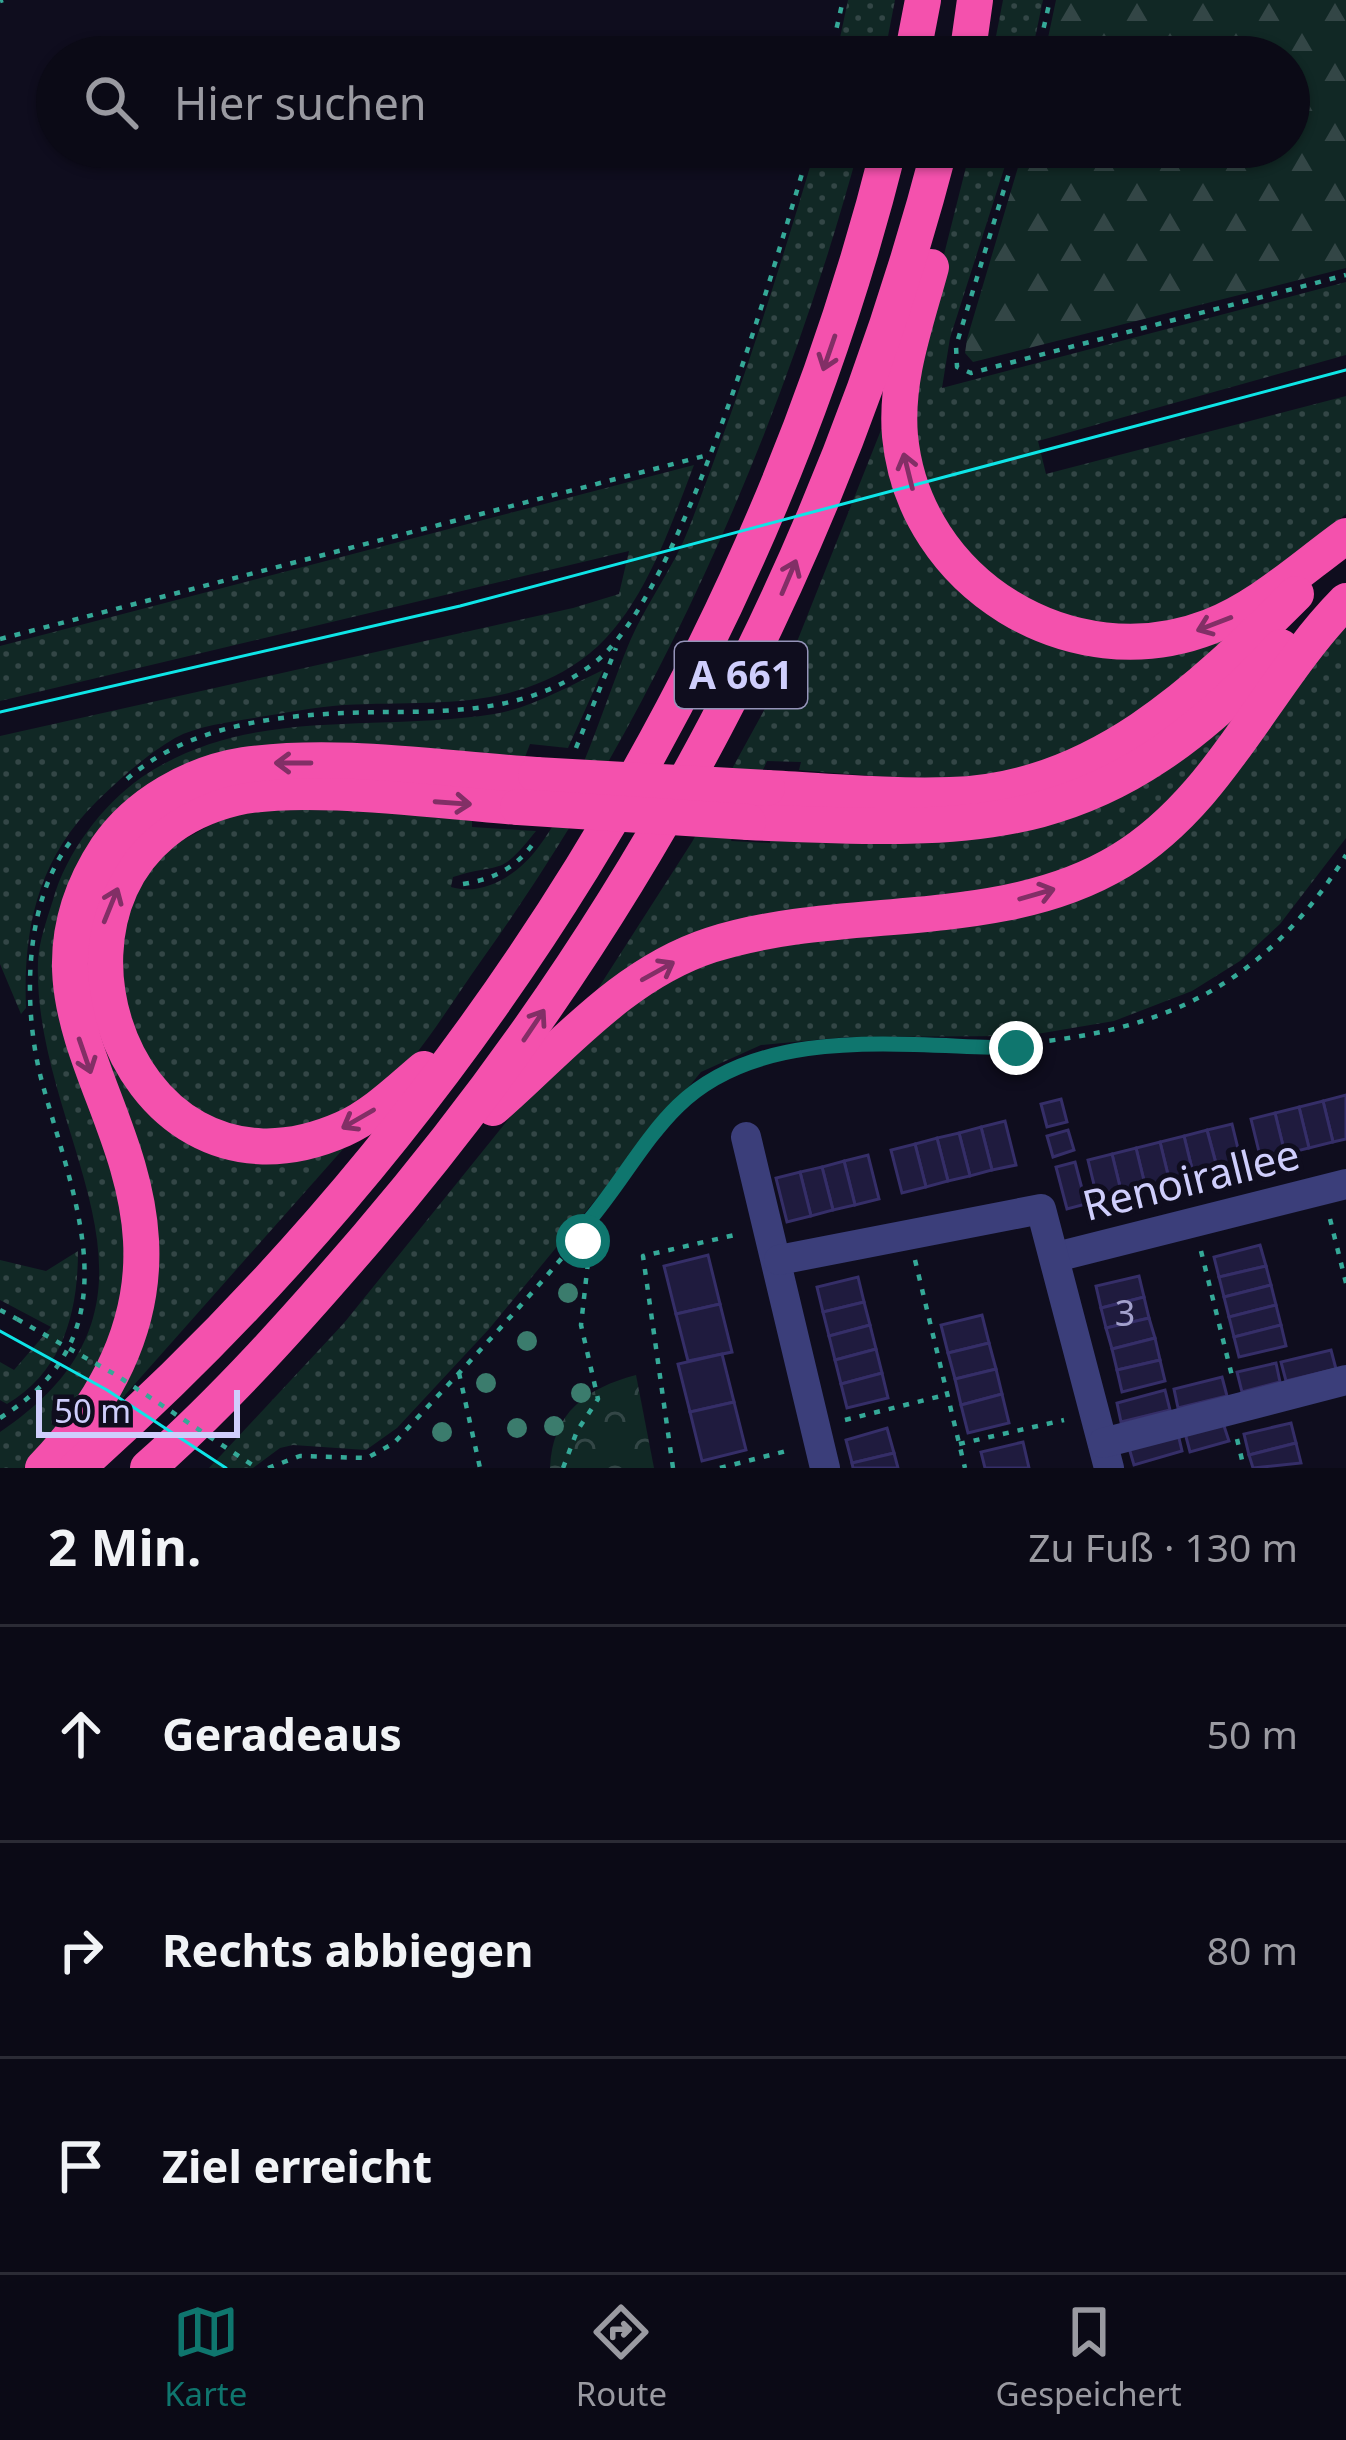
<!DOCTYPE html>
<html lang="de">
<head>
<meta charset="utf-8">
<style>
  body { margin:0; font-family:"Noto Sans",sans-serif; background:#191823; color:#f1f3f6 }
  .scale { position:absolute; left:36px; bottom:30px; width:204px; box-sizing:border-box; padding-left:12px; border:6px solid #cfcefc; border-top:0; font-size:33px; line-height:42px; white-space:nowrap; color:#cfcefc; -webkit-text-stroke:9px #0f0d1e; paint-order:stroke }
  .stop { position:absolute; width:36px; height:36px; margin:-27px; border:9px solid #0f766e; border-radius:50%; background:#fff }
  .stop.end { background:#0f766e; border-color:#fff; box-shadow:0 3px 12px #0008 }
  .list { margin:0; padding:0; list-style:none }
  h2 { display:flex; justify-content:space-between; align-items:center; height:156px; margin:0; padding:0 48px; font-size:51px }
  h2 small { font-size:39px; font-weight:400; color:#9a9aa1 }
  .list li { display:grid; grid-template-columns:78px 1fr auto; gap:36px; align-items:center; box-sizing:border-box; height:216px; padding:0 48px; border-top:3px solid #2b2b35 }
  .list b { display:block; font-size:45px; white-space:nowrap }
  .list em { font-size:39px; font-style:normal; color:#9a9aa1 }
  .icon { flex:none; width:66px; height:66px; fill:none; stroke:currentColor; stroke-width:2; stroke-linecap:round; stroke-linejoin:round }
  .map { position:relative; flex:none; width:1346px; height:1468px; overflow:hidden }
  .search { position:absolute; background:#0b0a16; box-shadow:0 3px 9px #0004; left:36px; right:36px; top:36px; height:132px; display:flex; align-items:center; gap:30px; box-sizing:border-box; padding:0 42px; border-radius:66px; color:#9a9aa1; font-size:45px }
  .sheet { height:804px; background:#0b0a16 }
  nav { display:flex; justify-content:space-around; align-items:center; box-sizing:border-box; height:168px; border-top:3px solid #2b2b35; background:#0b0a16; font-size:33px; color:#9a9aa1 }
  nav a { display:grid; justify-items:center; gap:6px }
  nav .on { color:#0f766e }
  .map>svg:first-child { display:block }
  .grass { fill:url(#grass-dots) }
  .forest { fill:url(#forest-firs) }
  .park { fill:url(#park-crowns) }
  .building { fill:#1f1b3e; stroke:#352e68; stroke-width:3 }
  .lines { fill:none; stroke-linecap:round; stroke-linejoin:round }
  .path { stroke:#35a998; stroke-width:4.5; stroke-dasharray:6 9; stroke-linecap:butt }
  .minor { stroke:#3b3e7a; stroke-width:30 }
  .highway { stroke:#f451ad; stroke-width:36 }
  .tram { stroke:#0ee5e7; stroke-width:3 }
  .path-bridge { stroke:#35a998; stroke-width:4.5; stroke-dasharray:6 9; stroke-linecap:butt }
  .highway-bridge { stroke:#f451ad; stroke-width:36 }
  .tree { fill:#3b7c6d }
  .oneway { stroke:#822f66 }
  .route { stroke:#0f766e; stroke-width:15 }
  .labels { text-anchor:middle; stroke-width:10; stroke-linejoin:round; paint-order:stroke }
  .number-label { font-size:36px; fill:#a3a1cc }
  .shield { fill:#0f0d1e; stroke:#9594b9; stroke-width:3 }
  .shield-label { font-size:39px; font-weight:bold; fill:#cfcefc }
  .street-label { font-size:42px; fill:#cfcefc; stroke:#0f0d1e }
</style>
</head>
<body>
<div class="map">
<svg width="1346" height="1468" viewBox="0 0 1346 1468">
  <defs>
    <pattern id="grass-dots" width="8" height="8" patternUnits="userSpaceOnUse" patternTransform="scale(3)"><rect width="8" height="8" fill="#112825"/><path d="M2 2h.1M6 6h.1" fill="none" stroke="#334646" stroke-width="1.8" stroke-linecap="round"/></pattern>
    <pattern id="forest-firs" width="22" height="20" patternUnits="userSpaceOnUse" patternTransform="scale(3)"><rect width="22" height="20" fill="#112825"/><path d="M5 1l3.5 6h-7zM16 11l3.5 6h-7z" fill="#334646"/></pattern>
    <pattern id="park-crowns" width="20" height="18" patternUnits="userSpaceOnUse" patternTransform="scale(3)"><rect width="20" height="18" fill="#112825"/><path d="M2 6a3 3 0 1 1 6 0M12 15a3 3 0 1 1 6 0" fill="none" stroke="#334646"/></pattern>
  </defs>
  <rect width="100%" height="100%" fill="#0f0d1e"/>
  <g class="grass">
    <polygon points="848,0 895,0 884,57 836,57"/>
    <polygon points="1003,0 1043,0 1031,57 992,57"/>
    <path d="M816 147H859C781 435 655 718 481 961 449 1006 417 1061 376 1098 338 1130 265 1142 221 1121 205 1113 176 1105 165 1092 140 1061 125 1013 108 978L148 859 253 802 472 815V827L536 831C498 879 503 861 453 877L451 887C484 897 518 874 537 849 579 795 603 705 630 641 647 602 674 567 689 528 737 403 778 275 816 147Z"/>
    <polygon points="971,147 1011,147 950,338 942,388 1346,282 1346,355 1038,441 1046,474 1346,396 1346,514 1278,573 1231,604 1156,631 1053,618 974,567 924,486 910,390"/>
    <path d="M883 425C913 592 1060 702 1227 633H1234V639C1075 787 1008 788 799 770L801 762 767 761 731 841 770 843 771 833C947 840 1091 841 1229 714L1238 719 1182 796 1156 822 1071 873 1022 891 785 916 705 937 592 998 692 842 785 672Z"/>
    <path d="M694 465C669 530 640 619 581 660 508 712 428 700 344 705 314 707 284 713 254 718 229 722 197 726 175 738 146 755 121 778 97 801 38 859 23 928 26 1008L21 1014 0 964V736L573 608 619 594 629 551 0 701V646Z"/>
    <polygon points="1346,611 1346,838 1280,924 1240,961 1192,991 1114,1021 1025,1036 846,1037 761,1045 701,1072 489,1329 397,1428 366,1450 293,1445 280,1448 253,1468 209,1468 344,1323 545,1074 612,1013 716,958 1078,895"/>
    <path d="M603 670 568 748 530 744 525 757 291 751 62 933 132 1243 108 1361 47 1445 24 1468H0V1432C202 1297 32 1140 38 961 39 941 47 919 53 900 66 853 102 805 142 777 249 705 372 733 494 714 531 708 569 686 603 670Z"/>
    <polygon points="97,1036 122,1080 156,1116 344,1148 118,1403 113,1400 149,1281"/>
    <path d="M78 1251C78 1312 63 1371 7 1404L0 1400V1362L14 1370 51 1327 0 1300V1260L46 1271Z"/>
  </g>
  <polygon class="forest" points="1056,0 1346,0 1346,268 973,362 965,353 967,339 1024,147 1289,147 1289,57 1044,57"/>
  <path class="park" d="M636 1375 654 1468H550C552 1412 587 1388 636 1375Z"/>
  <g class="building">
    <polygon points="1346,1095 1346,1139 1333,1142 1323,1101"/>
    <polygon points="1061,1099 1067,1122 1047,1127 1041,1104"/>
    <polygon points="1323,1101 1333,1142 1309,1148 1299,1107"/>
    <polygon points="1299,1107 1309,1148 1285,1154 1275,1113"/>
    <polygon points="1275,1113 1285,1154 1261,1160 1251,1119"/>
    <polygon points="1005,1121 1016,1165 992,1170 981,1127"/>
    <polygon points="1232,1124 1242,1165 1218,1171 1207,1130"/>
    <polygon points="981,1127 992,1170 970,1176 959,1133"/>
    <polygon points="1068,1130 1074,1150 1053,1157 1047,1136"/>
    <polygon points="1207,1130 1218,1171 1194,1177 1184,1136"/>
    <polygon points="959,1133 970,1176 948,1181 937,1138"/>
    <polygon points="1184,1136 1194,1177 1170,1183 1160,1142"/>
    <polygon points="937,1138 948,1181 926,1187 915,1144"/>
    <polygon points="1160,1142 1170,1183 1146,1189 1136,1148"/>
    <polygon points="915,1144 926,1187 902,1193 891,1150"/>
    <polygon points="1136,1148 1146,1189 1122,1195 1112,1154"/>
    <polygon points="1112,1154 1122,1195 1098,1201 1088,1160"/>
    <polygon points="868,1155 879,1199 855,1205 844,1161"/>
    <polygon points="844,1161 855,1205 833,1210 822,1167"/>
    <polygon points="1075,1162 1086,1204 1067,1209 1056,1167"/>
    <polygon points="822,1167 833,1210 811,1216 800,1172"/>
    <polygon points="800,1172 811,1216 787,1222 776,1178"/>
    <polygon points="1260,1245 1266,1266 1219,1277 1214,1257"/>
    <polygon points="708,1255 720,1304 676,1314 664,1266"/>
    <polygon points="1266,1266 1271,1285 1224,1297 1219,1277"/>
    <polygon points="1139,1276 1144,1297 1101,1308 1096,1286"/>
    <polygon points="858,1277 864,1302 823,1312 817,1287"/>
    <polygon points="1271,1285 1276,1305 1229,1317 1224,1297"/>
    <polygon points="1144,1297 1149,1318 1106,1328 1101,1308"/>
    <polygon points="864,1302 870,1325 829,1336 823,1312"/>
    <polygon points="720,1304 732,1352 688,1361 676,1314"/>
    <polygon points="1276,1305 1281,1325 1234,1337 1229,1317"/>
    <polygon points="982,1315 989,1343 948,1353 941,1325"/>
    <polygon points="1149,1318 1155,1338 1112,1349 1106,1328"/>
    <polygon points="870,1325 876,1349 835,1360 829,1336"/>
    <polygon points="1281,1325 1286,1346 1239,1357 1234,1337"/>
    <polygon points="1155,1338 1160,1360 1117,1370 1112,1349"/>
    <polygon points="989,1343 996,1369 955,1379 948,1353"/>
    <polygon points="876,1349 882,1373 841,1384 835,1360"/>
    <polygon points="1331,1350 1336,1369 1286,1381 1281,1362"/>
    <polygon points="722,1354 734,1402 690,1412 678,1364"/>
    <polygon points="1160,1360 1165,1381 1122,1392 1117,1370"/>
    <polygon points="1276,1363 1280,1382 1242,1392 1237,1372"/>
    <polygon points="996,1369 1002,1394 961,1405 955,1379"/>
    <polygon points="882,1373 888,1398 847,1408 841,1384"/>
    <polygon points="1222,1377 1227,1396 1178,1408 1174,1389"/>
    <polygon points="1165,1390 1170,1410 1121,1422 1117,1403"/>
    <polygon points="1002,1394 1009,1423 968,1433 961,1405"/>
    <polygon points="734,1402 746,1450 702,1461 690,1412"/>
    <polygon points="1223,1423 1229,1441 1190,1452 1185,1433"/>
    <polygon points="1291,1423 1296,1443 1249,1455 1244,1434"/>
    <polygon points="887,1428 894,1453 852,1463 846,1440"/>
    <polygon points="1178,1434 1182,1451 1134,1465 1129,1448"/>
    <polygon points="1023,1442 1029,1468 985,1468 981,1452"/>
    <polygon points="1296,1443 1301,1463 1253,1468 1249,1455"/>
    <polygon points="894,1453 898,1468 853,1468 852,1463"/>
  </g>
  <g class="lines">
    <g class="path">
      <polyline points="0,1 3,0"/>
      <polyline points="830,57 843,0"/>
      <polyline points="1037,57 1050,0"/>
      <polyline points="1017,147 956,346 957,367 971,373 1346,275"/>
      <polyline points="0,639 708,455"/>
      <polyline points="576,748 616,648"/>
      <path d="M127 779C196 719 298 713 386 712 459 712 534 710 594 663 683 595 775 262 810 147"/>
      <path d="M463 884C495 879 517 867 535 841"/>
      <polyline points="1330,1219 1346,1283"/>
      <polyline points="1201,1251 1233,1380"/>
      <polyline points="915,1260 965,1468"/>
      <polyline points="0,1310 17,1319"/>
      <polyline points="459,1373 480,1468"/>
      <path d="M0 1418C136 1334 75 1204 42 1082 22 1008 23 897 75 836"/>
      <polyline points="845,1420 945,1395"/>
      <polyline points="1237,1439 1244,1468"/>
      <polyline points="959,1444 1064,1420"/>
      <path d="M268 1468 300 1456 367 1458 394 1443C456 1376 519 1310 577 1240 611 1197 665 1105 710 1079 771 1044 845 1047 914 1047 1099 1048 1242 1024 1346 855"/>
      <polyline points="563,1468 577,1431 598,1399 581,1325 589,1253 580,1236"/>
      <polyline points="673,1468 643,1256 739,1234"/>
      <polyline points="720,1468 790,1450"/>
    </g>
    <g class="minor">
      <polyline points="746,1137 825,1468"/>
      <polyline points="1056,1257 1346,1184"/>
      <polyline points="779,1260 1041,1209 1109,1468"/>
      <polyline points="1103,1443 1346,1380"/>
    </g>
    <g class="highway">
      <polyline points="912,57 923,0"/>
      <polyline points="967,57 975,0"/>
      <path d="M931 267C916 323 895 378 900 436 914 584 1072 680 1209 627 1259 608 1303 567 1346 536"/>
      <path d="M767 788C828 791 889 797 950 795 1094 792 1200 690 1296 594"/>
      <path d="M748 822C992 833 1105 836 1281 647"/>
      <path d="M424 1069C399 1090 374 1115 343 1129 113 1231 0 855 235 798 304 782 443 802 518 807"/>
      <path d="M493 1108C561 1049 622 974 711 945 842 903 999 934 1120 861 1221 800 1265 683 1346 601"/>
      <path d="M43 1468C103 1405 146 1328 141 1240 133 1095 10 995 107 848 137 804 192 773 244 765 339 752 441 769 536 775"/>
      <path d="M77 1468C468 1121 762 655 889 147"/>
      <path d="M148 1468C227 1398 298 1318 367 1238 638 922 835 550 940 147"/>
    </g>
    <g class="tram">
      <polyline points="0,712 460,606 1346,370"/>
      <polyline points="0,1331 107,1390 226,1468"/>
    </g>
    <polyline class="path-bridge" points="17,1319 116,1375 257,1468"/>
    <g class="highway-bridge">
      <polyline points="536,775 767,788"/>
      <polyline points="518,807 748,822"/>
    </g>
  </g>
  <g class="tree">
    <circle cx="568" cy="1293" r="10"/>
    <circle cx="527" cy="1341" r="10"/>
    <circle cx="486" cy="1383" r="10"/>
    <circle cx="581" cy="1393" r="10"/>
    <circle cx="554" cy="1426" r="10"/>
    <circle cx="517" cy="1428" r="10"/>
    <circle cx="442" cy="1432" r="10"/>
  </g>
  <defs><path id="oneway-shaft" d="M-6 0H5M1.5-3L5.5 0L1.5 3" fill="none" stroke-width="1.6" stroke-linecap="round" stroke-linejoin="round" transform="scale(3)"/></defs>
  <g class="oneway">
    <use href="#oneway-shaft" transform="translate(829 353) rotate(109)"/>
    <use href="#oneway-shaft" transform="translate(908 471) rotate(-104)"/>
    <use href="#oneway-shaft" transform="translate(789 577) rotate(-67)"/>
    <use href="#oneway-shaft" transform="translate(1214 624) rotate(159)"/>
    <use href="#oneway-shaft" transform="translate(293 763) rotate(180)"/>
    <use href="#oneway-shaft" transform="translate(453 803) rotate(4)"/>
    <use href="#oneway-shaft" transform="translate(1037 894) rotate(-16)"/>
    <use href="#oneway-shaft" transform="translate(111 905) rotate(-68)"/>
    <use href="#oneway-shaft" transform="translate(658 971) rotate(-29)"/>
    <use href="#oneway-shaft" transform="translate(534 1025) rotate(-56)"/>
    <use href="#oneway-shaft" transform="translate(85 1056) rotate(71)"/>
    <use href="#oneway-shaft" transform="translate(358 1119) rotate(150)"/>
  </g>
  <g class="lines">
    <path class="route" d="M583 1241 580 1236 587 1223C619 1186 644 1139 678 1106 763 1023 907 1047 1016 1048"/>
  </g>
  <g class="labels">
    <g class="number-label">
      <text x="1125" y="1326">3</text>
    </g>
    <rect class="shield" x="675" y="642" width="132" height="66" rx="9"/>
    <g class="shield-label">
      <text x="741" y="689">A 661</text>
    </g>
    <g class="street-label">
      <text transform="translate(1191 1180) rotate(-14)" y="15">Renoirallee</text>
    </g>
  </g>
</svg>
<div class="scale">50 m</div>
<div class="stop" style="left:583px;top:1241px"></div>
<div class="stop end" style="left:1016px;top:1048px"></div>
<div class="search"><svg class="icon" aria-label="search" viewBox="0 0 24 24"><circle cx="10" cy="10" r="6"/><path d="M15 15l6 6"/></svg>Hier suchen</div>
</div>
<section class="sheet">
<h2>2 Min.<small>Zu Fuß · 130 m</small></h2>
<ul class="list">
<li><svg class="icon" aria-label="ahead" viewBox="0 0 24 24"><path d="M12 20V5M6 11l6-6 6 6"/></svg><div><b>Geradeaus</b></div><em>50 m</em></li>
<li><svg class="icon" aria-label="right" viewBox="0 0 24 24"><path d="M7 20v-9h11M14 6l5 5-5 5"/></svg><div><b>Rechts abbiegen</b></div><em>80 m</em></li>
<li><svg class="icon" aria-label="arrive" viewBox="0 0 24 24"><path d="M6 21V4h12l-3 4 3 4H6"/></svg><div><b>Ziel erreicht</b></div></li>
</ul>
</section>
<nav>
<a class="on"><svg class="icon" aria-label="map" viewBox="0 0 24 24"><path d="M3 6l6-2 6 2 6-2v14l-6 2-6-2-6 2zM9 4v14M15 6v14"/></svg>Karte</a>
<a><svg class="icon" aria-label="directions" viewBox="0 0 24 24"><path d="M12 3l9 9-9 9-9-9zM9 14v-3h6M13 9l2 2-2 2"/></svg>Route</a>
<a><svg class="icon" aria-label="saved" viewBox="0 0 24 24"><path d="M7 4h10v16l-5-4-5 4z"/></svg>Gespeichert</a>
</nav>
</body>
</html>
